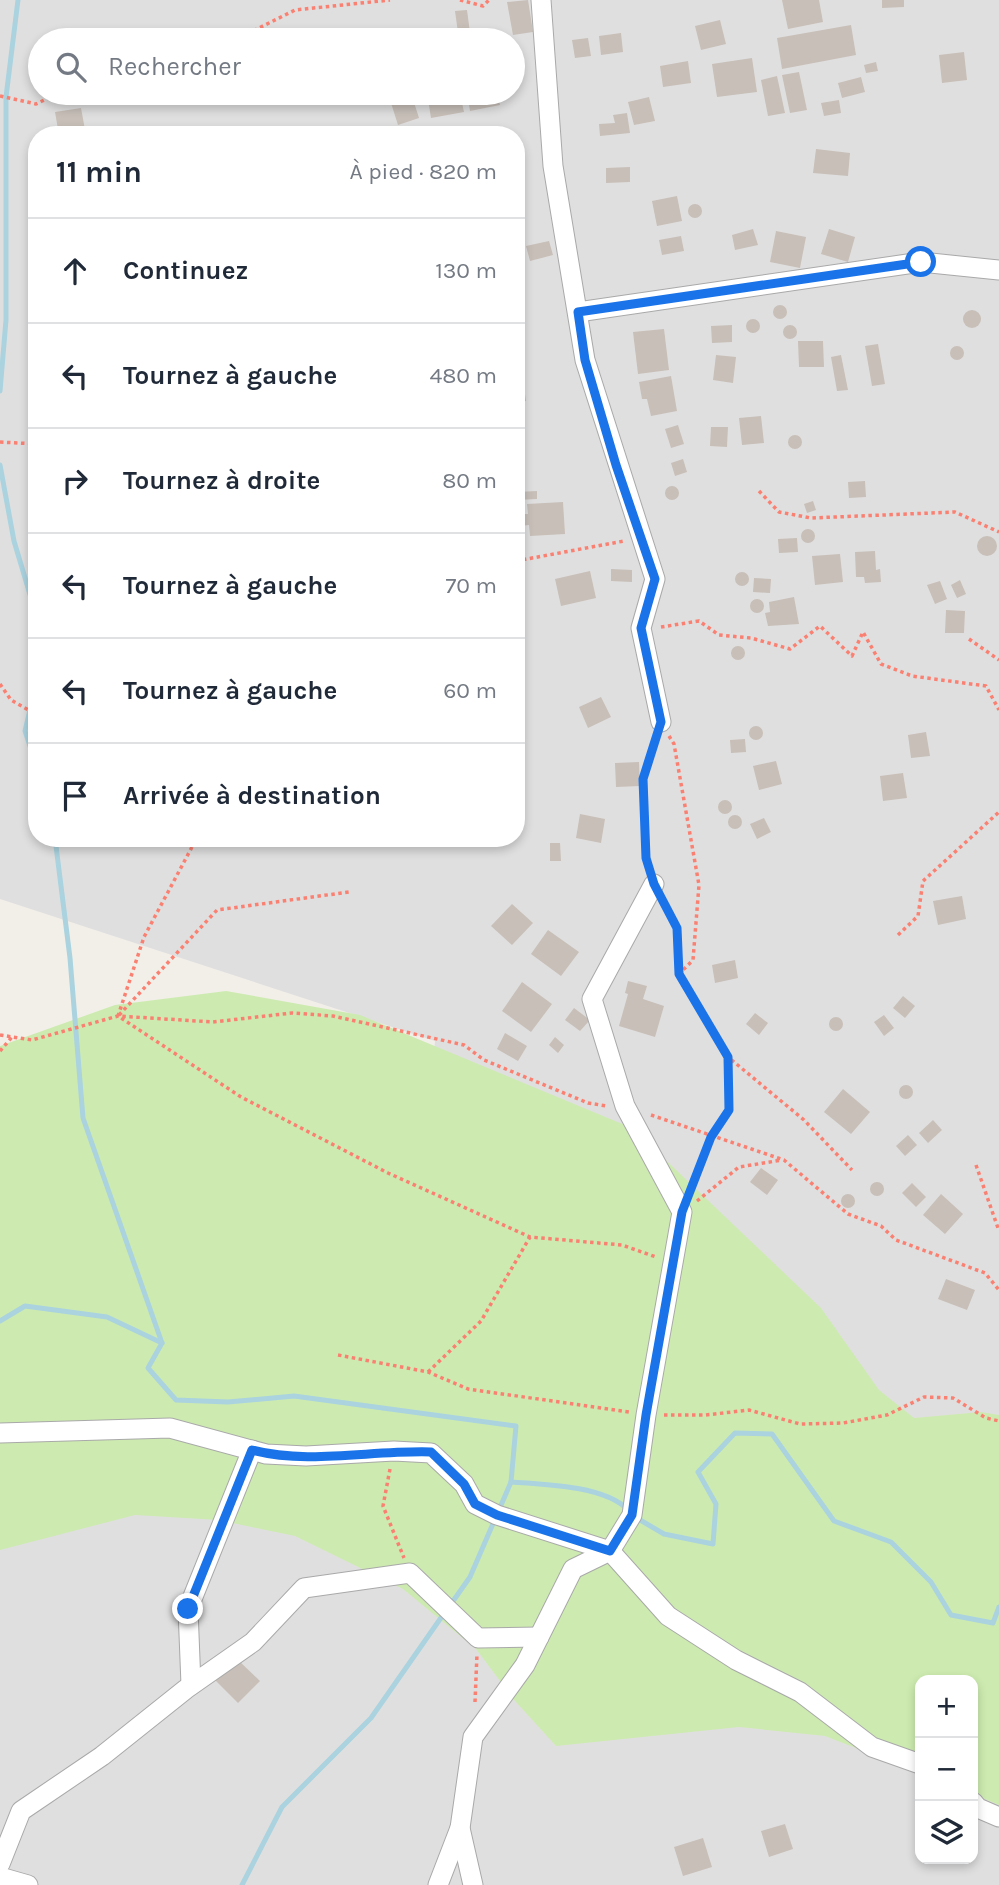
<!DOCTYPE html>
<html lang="fr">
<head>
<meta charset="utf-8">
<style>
  body { margin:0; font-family:Karla,sans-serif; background:#f6f6f7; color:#1f2937 }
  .controls { position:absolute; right:21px; bottom:21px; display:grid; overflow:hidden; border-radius:14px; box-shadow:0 4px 10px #0003 }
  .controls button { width:63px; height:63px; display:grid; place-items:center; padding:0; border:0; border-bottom:2px solid #e0e1e3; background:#fff; color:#1f2937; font:35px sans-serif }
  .stop { position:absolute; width:21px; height:21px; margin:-16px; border:5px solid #1a73e8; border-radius:50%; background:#fff }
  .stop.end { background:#1a73e8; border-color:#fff; box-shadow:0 2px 7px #0008 }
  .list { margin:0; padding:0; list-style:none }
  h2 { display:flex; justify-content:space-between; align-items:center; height:91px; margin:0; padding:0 28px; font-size:30px }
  h2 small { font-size:23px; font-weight:400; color:#747a83 }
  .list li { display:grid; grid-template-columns:46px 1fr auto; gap:21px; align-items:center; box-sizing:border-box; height:105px; padding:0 28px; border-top:2px solid #e0e1e3 }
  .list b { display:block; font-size:26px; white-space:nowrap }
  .list em { font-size:23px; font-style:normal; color:#747a83 }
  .icon { flex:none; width:38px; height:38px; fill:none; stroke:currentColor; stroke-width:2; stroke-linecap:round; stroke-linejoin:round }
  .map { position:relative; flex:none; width:999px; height:1885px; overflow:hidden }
  .search { position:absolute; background:#fff; box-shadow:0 4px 10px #0003; left:28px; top:28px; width:497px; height:77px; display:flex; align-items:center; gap:18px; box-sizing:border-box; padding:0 24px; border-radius:38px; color:#747a83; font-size:26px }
  .panel { position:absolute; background:#fff; box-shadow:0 4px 10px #0003; left:28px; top:126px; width:497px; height:721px; border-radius:28px }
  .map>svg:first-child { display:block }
  .residential { fill:#e0dfdf; fill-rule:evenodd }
  .grass { fill:#cdebb0 }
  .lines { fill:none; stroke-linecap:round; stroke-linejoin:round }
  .stream { stroke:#aad3df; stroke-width:5 }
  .building { fill:#c7bfb8 }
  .minor-casing { stroke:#a9a9a9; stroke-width:21 }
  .path { stroke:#fa8072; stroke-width:3.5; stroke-dasharray:3.5 3.5; stroke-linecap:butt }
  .minor { stroke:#fff; stroke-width:19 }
  .route { stroke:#1a73e8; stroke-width:9 }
</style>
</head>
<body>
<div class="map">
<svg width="999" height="1885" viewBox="0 0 999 1885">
  <rect width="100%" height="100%" fill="#f2efe9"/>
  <path class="residential" d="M0 0H999V1885H0V1523L172 1470 397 1517 435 1041 0 899ZM40 40H513V93H40ZM37 135H516V838H37ZM920 1680H973V1859H920Z"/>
  <polygon class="grass" points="226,991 360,1015 632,1128 821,1308 879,1390 914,1418 981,1412 999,1415 999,1805 973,1794 973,1680 920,1680 920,1773 825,1736 739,1727 556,1746 515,1701 476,1649 403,1589 295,1536 218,1520 135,1515 0,1550 0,1046 115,1005"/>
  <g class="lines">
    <g class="stream">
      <polyline points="0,391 6,320 6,97 18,0"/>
      <polyline points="0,465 14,541 37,618"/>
      <polyline points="37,680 25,731 37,767"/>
      <polyline points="55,838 70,958 83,1118 162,1343"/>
      <path d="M0 1321 25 1306 107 1317 162 1343 148 1368 176 1400 228 1402 294 1396 516 1426 511 1482C544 1484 606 1486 628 1510"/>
      <polyline points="635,1517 664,1534 713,1544 716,1504 698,1472 735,1433 772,1434 834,1521 891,1542 931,1582 951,1615 993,1623 999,1607"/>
      <polyline points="451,1604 470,1577 511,1482"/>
      <polyline points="242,1885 282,1807 371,1718 445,1612"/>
    </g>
  </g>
  <g class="building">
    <polygon points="528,0 533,32 513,35 507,2"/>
    <polygon points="782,0 819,0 823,22 788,29"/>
    <polygon points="882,0 904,0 904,7 882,8"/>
    <polygon points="467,10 471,40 459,40 455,11"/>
    <polygon points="720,20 726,44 701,50 695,26"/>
    <polygon points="851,25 856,55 782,69 777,38"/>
    <polygon points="315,32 317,40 303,40 302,36"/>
    <polygon points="621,33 623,52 601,55 599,36"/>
    <polygon points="588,38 591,56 575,58 572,40"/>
    <polygon points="964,52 967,80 942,83 939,55"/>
    <polygon points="752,58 757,92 717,97 712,64"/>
    <polygon points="688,61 691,83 663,87 660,66"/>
    <polygon points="876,62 878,71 866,73 864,65"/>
    <polygon points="799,72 807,110 790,113 782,75"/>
    <polygon points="777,76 785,113 768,116 761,80"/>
    <polygon points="861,77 865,92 842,98 838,83"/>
    <polygon points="357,93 377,93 377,94 358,99"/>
    <polygon points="427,93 460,93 464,112 431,118"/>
    <polygon points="467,93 497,93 500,105 470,111"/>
    <polygon points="412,96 419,118 398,125 391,103"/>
    <polygon points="649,97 655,121 634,125 628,102"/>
    <polygon points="839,100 841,113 824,116 821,103"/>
    <polygon points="81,108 86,135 59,135 55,112"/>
    <polygon points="627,113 630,133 600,136 599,124 615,123 613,115"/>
    <polygon points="816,149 850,153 848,176 813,173"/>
    <polygon points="630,167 630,182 606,183 606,168"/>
    <polygon points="677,196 682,221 657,226 652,201"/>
    <circle cx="695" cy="211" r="7"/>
    <polygon points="753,229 758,245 735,250 732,235"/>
    <polygon points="829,229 855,237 848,262 821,254"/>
    <polygon points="776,231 806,237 800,268 770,262"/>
    <polygon points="681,236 684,251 662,255 659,240"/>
    <polygon points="549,241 553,255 530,261 526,246"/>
    <circle cx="780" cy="312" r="7"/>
    <circle cx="972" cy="319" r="9"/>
    <circle cx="753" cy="326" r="7"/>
    <polygon points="732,325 732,342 712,343 711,326"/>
    <circle cx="790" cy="332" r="7"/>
    <polygon points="664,329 669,370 638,374 633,332"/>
    <polygon points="798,341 823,341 824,367 799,367"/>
    <polygon points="878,344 885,384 872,386 865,346"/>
    <circle cx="957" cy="353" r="7"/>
    <polygon points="716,355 736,357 733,383 713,380"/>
    <polygon points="841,355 848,390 837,391 831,357"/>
    <polygon points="522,373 526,401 516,403 516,374"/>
    <polygon points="671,376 677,411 651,416 647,399 642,399 639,382"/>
    <polygon points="761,416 764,443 742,445 739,418"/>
    <polygon points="678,425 684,444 671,448 665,429"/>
    <polygon points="711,427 728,427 727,447 710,446"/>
    <circle cx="795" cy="442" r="7"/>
    <polygon points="683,459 687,472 675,476 671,463"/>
    <polygon points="865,481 866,497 849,498 848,482"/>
    <circle cx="672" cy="493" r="7"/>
    <polygon points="537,491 537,499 516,500 516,492"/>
    <polygon points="813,501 816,510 807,513 804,504"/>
    <polygon points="563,502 565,534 530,536 529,525 520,526 519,514 528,514 527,504"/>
    <circle cx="808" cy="536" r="7"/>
    <circle cx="987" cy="546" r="10"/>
    <polygon points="797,538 798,552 779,553 778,539"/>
    <polygon points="875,551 876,570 880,569 881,582 865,583 864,577 856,577 855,552"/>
    <polygon points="840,554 843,582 815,585 812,556"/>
    <polygon points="611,569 632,570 632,582 611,581"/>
    <polygon points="590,571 596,598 561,606 555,579"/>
    <circle cx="742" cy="579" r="7"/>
    <polygon points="754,578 771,579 770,593 753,592"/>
    <polygon points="960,580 966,594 957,598 951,585"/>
    <polygon points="940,581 947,599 935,604 927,585"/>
    <polygon points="794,597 799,624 768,626 765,613 770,612 769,602"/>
    <circle cx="757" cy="606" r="7"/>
    <polygon points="946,610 965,611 964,633 945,633"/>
    <circle cx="738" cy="653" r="7"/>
    <polygon points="601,697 611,717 588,728 579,707"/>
    <circle cx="756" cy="733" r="7"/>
    <polygon points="926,732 930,756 911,758 908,735"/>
    <polygon points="745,739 746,752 731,753 730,740"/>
    <polygon points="776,761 782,784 759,790 753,766"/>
    <polygon points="639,762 640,786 616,787 615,763"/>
    <polygon points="903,773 907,798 883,801 880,776"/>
    <circle cx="725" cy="807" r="7"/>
    <polygon points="580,814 605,819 601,843 576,838"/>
    <circle cx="735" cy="822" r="7"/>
    <polygon points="764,818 771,832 757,839 750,824"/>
    <polygon points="550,843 560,843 561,861 550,861"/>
    <polygon points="962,896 966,919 938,925 933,901"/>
    <polygon points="512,904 533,923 512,945 491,926"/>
    <polygon points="548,930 579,952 561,976 531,954"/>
    <polygon points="735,960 738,978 715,983 712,965"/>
    <polygon points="628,981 647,986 643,999 664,1006 655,1037 619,1026 628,994 625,993"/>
    <polygon points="522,982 552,1004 531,1032 502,1011"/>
    <polygon points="903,996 915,1006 905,1018 893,1008"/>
    <polygon points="574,1008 590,1020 580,1031 565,1020"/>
    <polygon points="755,1013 768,1023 759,1035 746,1024"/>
    <polygon points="884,1015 894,1028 884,1036 874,1022"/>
    <circle cx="836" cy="1024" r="7"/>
    <polygon points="505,1033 527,1046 518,1061 497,1049"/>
    <polygon points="555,1037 564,1045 558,1053 549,1045"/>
    <circle cx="906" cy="1092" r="7"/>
    <polygon points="843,1089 870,1112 851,1134 824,1112"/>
    <polygon points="933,1120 942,1130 928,1143 919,1133"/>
    <polygon points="908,1135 917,1145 905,1156 896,1146"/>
    <polygon points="761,1168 778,1180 767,1195 750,1182"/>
    <circle cx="877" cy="1189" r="7"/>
    <polygon points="912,1183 926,1197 916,1207 902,1193"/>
    <polygon points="941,1194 963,1214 945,1234 923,1215"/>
    <circle cx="848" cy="1201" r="7"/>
    <polygon points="946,1279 975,1290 967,1310 938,1299"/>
    <polygon points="237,1659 260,1681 238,1703 215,1680"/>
    <polygon points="785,1824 793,1849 769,1857 761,1831"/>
    <polygon points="703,1838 712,1867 683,1876 674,1847"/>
  </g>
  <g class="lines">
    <defs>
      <g id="minor">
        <polyline points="541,0 553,166 585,360 655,579 641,628 661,722"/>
        <polyline points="578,312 921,262 999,270"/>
        <polyline points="0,1433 170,1428 266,1454 306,1456 394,1451 431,1453 464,1484 475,1504 497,1515 610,1551 668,1616 736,1660 800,1692 872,1747 920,1764"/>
        <polyline points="191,1685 188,1609 252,1450"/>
        <polyline points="973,1802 978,1808 999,1817"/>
        <polyline points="0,1864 21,1811 102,1756 186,1689 253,1642 304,1588 410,1573 478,1638 539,1637"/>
        <polyline points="0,1877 28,1885"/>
        <polyline points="438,1885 460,1828"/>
        <polyline points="473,1885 460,1828 473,1737 525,1665 573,1569 610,1551 632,1515 646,1415 682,1212 625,1106 592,999 654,884"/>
      </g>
    </defs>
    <use href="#minor" class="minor-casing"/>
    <g class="path">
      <polyline points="460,0 483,6 489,0"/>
      <polyline points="235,40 295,10 390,0"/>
      <polyline points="0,96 36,104 59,93"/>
      <polyline points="0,442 37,444"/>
      <polyline points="759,491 779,512 811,518 955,512 999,532"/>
      <polyline points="516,561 624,541"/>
      <polyline points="661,627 699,621 719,635 751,638 790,649 820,626 852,656 863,632 881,664 912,676 986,686 999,710"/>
      <polyline points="969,639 999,660"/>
      <polyline points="0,684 11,700 37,715"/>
      <polyline points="669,736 674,744 699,885 693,960 679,974"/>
      <polyline points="417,838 431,844"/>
      <polyline points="192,847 144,937 118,1016 241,1097 388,1173 530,1237 622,1245 656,1257"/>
      <polyline points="649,867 643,779 656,737"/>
      <polyline points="664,903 677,928 679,974 728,1057 804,1120 852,1170"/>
      <polyline points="898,935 918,916 923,881 999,812"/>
      <polyline points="119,1015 217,910 349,892"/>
      <polyline points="0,1035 32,1040 118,1016 213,1022 292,1013 333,1016 464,1045 484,1060 588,1103 607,1106"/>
      <polyline points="0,1051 12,1037"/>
      <polyline points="651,1115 784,1160 848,1214 881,1226 896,1240 985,1273 999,1290"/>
      <polyline points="976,1165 999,1231"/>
      <polyline points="691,1190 711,1137 729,1110 728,1057"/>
      <polyline points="697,1201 739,1167 782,1160"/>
      <polyline points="338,1355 428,1372 468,1389 629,1412"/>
      <polyline points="428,1372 481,1321 530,1237"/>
      <polyline points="664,1415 706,1415 749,1410 800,1424 843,1423 887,1415 924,1397 953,1398 986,1418 999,1421"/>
      <polyline points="390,1469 383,1506 404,1558"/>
      <polyline points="475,1702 477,1654"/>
    </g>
    <use href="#minor" class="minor"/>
  </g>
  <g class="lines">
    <path class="route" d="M188 1609 252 1450C308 1465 372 1450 431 1452L464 1484 475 1504 497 1515 610 1551 632 1515 646 1415 682 1212 711 1137 729 1110 728 1057 679 974 677 928 654 884 646 858 643 779 661 722 641 628 655 579 616 465 585 360 578 312 921 262"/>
  </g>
</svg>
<div class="controls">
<button>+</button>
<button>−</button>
<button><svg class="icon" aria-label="layers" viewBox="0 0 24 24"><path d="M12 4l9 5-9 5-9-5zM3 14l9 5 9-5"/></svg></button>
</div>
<div class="stop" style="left:921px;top:262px"></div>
<div class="stop end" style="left:188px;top:1609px"></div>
<div class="search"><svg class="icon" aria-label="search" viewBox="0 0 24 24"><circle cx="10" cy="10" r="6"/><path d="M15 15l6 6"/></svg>Rechercher</div>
<section class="panel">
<h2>11 min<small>À pied · 820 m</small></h2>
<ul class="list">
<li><svg class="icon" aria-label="ahead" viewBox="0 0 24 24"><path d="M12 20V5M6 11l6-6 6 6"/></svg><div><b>Continuez</b></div><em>130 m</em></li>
<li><svg class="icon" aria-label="left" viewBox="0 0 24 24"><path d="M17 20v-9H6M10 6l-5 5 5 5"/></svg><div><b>Tournez à gauche</b></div><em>480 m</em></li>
<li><svg class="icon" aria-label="right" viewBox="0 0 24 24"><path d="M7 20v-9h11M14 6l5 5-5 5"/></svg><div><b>Tournez à droite</b></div><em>80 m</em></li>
<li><svg class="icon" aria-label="left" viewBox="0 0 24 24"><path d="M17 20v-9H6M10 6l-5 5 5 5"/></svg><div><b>Tournez à gauche</b></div><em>70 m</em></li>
<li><svg class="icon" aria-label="left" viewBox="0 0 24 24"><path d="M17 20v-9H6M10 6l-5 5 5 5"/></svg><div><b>Tournez à gauche</b></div><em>60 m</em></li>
<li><svg class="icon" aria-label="arrive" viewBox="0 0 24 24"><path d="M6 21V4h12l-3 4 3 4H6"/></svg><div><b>Arrivée à destination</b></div></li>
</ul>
</section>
</div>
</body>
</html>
